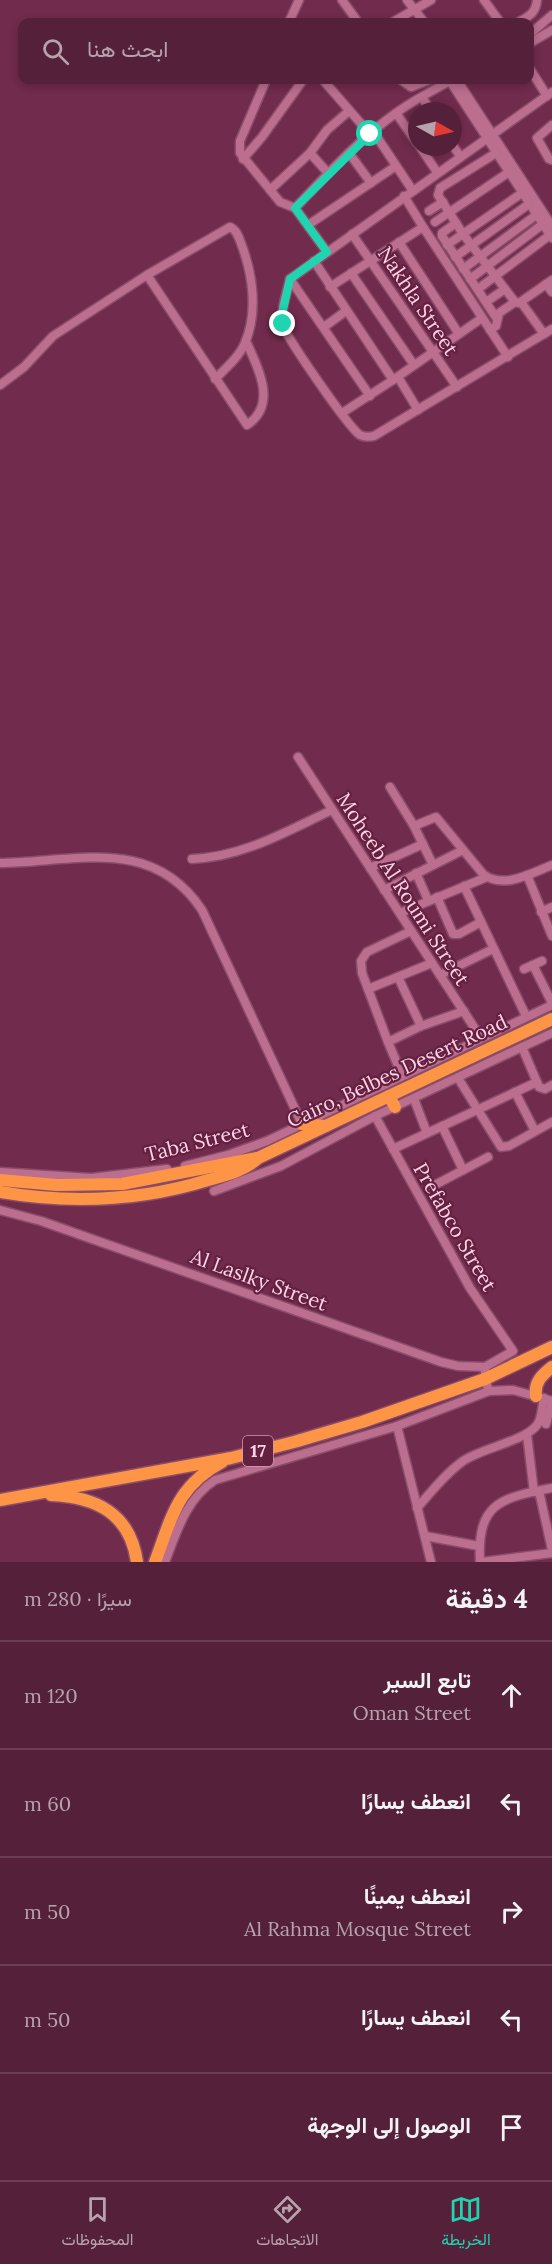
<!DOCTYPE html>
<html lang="ar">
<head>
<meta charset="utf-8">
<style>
  body { margin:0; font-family:Lora,Vazirmatn,serif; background:#5b2841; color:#f1f3f6; direction:rtl }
  .compass { position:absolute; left:408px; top:102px; width:54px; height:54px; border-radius:50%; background:#552039; box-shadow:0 3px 9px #0003; rotate:98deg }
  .stop { position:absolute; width:18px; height:18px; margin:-14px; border:4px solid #1fd5b0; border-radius:50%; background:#fff }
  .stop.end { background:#1fd5b0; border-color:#fff; box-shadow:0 2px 6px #0008 }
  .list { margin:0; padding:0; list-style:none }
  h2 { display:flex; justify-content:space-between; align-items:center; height:78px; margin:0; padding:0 24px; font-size:26px }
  h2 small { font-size:20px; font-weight:400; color:#b6a3ae }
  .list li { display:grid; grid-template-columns:39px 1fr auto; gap:18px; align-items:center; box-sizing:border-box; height:108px; padding:0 24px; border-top:2px solid #6b3e53 }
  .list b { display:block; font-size:22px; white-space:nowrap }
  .list p { margin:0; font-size:20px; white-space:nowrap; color:#b6a3ae }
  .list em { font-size:20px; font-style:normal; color:#b6a3ae }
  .icon { flex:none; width:33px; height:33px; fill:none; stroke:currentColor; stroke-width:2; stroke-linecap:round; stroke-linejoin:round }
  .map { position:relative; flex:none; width:552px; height:1562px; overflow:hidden; direction:ltr }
  .search { position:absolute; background:#552039; box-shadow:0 3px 9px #0003; left:18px; right:18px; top:18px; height:66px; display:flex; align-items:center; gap:15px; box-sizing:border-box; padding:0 21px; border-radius:12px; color:#b6a3ae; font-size:22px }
  .sheet { height:618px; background:#552039 }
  nav { display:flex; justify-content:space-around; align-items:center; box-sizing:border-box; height:84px; border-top:2px solid #6b3e53; background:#552039; font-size:16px; color:#b6a3ae }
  nav a { display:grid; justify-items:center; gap:3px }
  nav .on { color:#1fd5b0 }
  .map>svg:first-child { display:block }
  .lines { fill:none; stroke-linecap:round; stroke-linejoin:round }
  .minor-casing { stroke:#894d6a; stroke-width:11 }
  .highway-casing { stroke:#894d6a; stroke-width:15 }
  .minor { stroke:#bb6e8e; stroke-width:8 }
  .highway { stroke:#fe9446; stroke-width:12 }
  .route { stroke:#1fd5b0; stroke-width:8 }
  .labels { text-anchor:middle; stroke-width:4.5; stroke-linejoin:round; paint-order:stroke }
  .shield { fill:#642041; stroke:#d09db2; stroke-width:1.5 }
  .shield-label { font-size:18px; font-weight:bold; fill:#fed3e3 }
  .street-label { font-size:20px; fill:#fed3e3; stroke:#642041 }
</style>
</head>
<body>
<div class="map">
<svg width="552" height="1562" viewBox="0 0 552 1562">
  <rect width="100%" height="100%" fill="#712b4c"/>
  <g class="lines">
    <defs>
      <g id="minor">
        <polyline points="342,0 358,22"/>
        <polyline points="407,0 424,22"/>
        <polyline points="484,0 500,22"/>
        <polyline points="289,22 299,0"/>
        <polyline points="393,22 431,0"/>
        <path d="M519 22C529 16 536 13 537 0"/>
        <polyline points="530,34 552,15"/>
        <polyline points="530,43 552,30"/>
        <polyline points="530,69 547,96"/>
        <polyline points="266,80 240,141 240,153 280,202 295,208 327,252"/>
        <polyline points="323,80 370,134"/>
        <polyline points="401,80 411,87 429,80"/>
        <polyline points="457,80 552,226"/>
        <polyline points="450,81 552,238"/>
        <polyline points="422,97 431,111"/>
        <polyline points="396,113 417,143"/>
        <polyline points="552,125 537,138 549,159 552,160"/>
        <polyline points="373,131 413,191"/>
        <polyline points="453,146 460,156"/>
        <polyline points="420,147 437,172"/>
        <polyline points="310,153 328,173"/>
        <polyline points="349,153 371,183"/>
        <polyline points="496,153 440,188 438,195 463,234 515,302 519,303 552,280"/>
        <polyline points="243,159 262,137 303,80"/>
        <polyline points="270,190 310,153 327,130 349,111"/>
        <path d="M295 208C327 175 358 140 396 113 414 100 433 90 452 80"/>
        <polyline points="429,211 443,202"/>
        <polyline points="435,222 509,172"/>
        <polyline points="456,223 442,233 442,236 497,319"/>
        <polyline points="308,225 396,166"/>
        <polyline points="423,227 508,357"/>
        <polyline points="352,234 457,387"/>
        <polyline points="399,242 459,334"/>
        <polyline points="447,245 522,193"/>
        <polyline points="455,257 529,204"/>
        <polyline points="314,261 393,380"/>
        <polyline points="463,269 539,213"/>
        <polyline points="351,273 414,365"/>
        <path d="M147 275 247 425C278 404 258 368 246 341"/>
        <path d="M290 279C287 293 280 310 283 325 286 337 349 428 360 435 364 437 369 437 374 436L552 329"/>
        <polyline points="290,279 552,92"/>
        <polyline points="290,279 370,396"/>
        <polyline points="470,279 543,224"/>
        <polyline points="546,284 552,292"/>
        <polyline points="330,287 423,227 404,196"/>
        <polyline points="478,289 550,235"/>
        <polyline points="486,302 505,289"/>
        <polyline points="521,302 544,334"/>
        <polyline points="324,327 346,311"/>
        <polyline points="490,330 496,326 499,313 515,302"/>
        <polyline points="398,377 418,410"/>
        <path d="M0 385 24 367 53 336 147 275 230 227C237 230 239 238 242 246 253 276 258 312 245 343 239 357 226 368 215 379"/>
        <polyline points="342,413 393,380 482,318"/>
        <polyline points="298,757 481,1038"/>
        <polyline points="390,787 414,826 433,865"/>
        <path d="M414 826 436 817 483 874C503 890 532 873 552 865"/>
        <path d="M192 859C243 857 287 831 332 810"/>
        <path d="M0 863C76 862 152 835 202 910L302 1124"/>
        <polyline points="370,868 423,844"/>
        <polyline points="416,873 428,900"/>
        <polyline points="527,875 552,936"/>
        <polyline points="464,886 526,1016"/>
        <polyline points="384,890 463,850"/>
        <polyline points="437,897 453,934 459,934 481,922"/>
        <polyline points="541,912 552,907"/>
        <polyline points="400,913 487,877"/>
        <polyline points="411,931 367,952 361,961 362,973 388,1042 421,1026 464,1011"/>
        <polyline points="533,965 552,1003"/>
        <polyline points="524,969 542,961"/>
        <polyline points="440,975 493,949"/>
        <polyline points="398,977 421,1026"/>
        <polyline points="368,989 432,963"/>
        <polyline points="388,1042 402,1075"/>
        <polyline points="522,1047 539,1087 545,1089 552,1085"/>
        <polyline points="458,1078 501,1147 509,1146 552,1122"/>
        <polyline points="515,1092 535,1131"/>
        <polyline points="414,1099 427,1133"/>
        <polyline points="375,1116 470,1288 513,1351 485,1367"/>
        <polyline points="442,1126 463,1170"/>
        <polyline points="393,1149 537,1082"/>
        <polyline points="185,1166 228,1155 267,1141 552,1005"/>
        <polyline points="0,1172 91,1178 167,1169"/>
        <polyline points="429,1188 488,1157"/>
        <polyline points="214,1191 281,1166 375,1116 552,1033"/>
        <polyline points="0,1210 41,1221 441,1362 458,1366 485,1367 485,1379 489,1391"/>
        <polyline points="546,1424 552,1401"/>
        <polyline points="397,1426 431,1562"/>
        <polyline points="527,1435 534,1492"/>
        <polyline points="539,1491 552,1550"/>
        <path d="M417 1508C431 1492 445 1474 463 1461 482 1448 525 1441 537 1425 542 1419 542 1406 544 1398"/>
        <polyline points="425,1536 479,1546"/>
        <path d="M165 1562C177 1531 186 1499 215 1480L397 1426 489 1391 513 1390 552 1401"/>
        <path d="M480 1562C477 1503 500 1498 552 1488"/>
        <polyline points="482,1562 552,1553"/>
      </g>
      <g id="highway">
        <polyline points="389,1096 395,1107"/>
        <polyline points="302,1124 326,1126"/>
        <polyline points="0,1180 57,1185 122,1184 257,1158"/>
        <path d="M0 1192C70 1204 140 1201 208 1180 226 1175 244 1171 258 1158L552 1019"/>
        <path d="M536 1396C534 1382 542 1375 552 1367"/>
        <path d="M51 1495C96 1497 130 1513 137 1562"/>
        <polyline points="0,1500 231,1458 294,1442 362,1422 485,1379 552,1347"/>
        <path d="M155 1562C172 1517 177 1486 222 1462"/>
      </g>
    </defs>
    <use href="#minor" class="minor-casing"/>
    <use href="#highway" class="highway-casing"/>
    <use href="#minor" class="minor"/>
    <use href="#highway" class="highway"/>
  </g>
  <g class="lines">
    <polyline class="route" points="283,324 282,314 290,279 327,252 295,208 370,134"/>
  </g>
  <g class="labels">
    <rect class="shield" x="243" y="1436" width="30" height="30" rx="4.5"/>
    <g class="shield-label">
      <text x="258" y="1457">17</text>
    </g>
    <g class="street-label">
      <text transform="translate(418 301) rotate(56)" y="7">Nakhla Street</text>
      <text transform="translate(403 889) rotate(57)" y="7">Moheeb Al Roumi Street</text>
      <text transform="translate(397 1071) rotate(-25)" y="7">Cairo, Belbes Desert Road</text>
      <text transform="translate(197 1142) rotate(-14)" y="7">Taba Street</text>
      <text transform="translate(455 1227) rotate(60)" y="7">Prefabco Street</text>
      <text transform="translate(259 1280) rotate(20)" y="7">Al Laslky Street</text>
    </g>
  </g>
</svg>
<svg class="compass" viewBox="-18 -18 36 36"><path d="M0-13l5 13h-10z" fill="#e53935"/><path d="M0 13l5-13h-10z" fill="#b6a3ae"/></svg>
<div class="stop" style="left:370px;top:134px"></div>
<div class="stop end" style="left:283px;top:324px"></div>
<div class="search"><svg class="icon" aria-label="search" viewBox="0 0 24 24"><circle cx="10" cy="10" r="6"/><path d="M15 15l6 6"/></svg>ابحث هنا</div>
</div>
<section class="sheet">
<h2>4 دقيقة<small>سيرًا · 280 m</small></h2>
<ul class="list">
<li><svg class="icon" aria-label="ahead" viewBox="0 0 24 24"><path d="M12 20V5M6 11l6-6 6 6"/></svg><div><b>تابع السير</b><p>Oman Street</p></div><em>120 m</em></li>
<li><svg class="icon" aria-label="left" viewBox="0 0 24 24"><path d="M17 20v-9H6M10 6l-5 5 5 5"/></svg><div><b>انعطف يسارًا</b></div><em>60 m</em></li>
<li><svg class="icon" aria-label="right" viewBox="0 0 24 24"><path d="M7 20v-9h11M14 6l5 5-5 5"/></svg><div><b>انعطف يمينًا</b><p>Al Rahma Mosque Street</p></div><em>50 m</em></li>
<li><svg class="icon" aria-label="left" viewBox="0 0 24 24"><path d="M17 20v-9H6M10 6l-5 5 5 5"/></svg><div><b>انعطف يسارًا</b></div><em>50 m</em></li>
<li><svg class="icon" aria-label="arrive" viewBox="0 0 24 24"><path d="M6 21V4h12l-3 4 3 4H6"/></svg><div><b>الوصول إلى الوجهة</b></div></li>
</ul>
</section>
<nav>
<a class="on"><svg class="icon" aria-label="map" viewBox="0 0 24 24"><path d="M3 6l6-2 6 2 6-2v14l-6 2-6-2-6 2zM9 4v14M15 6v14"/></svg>الخريطة</a>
<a><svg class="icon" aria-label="directions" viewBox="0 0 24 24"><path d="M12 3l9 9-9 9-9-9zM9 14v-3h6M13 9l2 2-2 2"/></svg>الاتجاهات</a>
<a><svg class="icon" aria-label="saved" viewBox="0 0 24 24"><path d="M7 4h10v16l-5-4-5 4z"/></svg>المحفوظات</a>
</nav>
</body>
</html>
